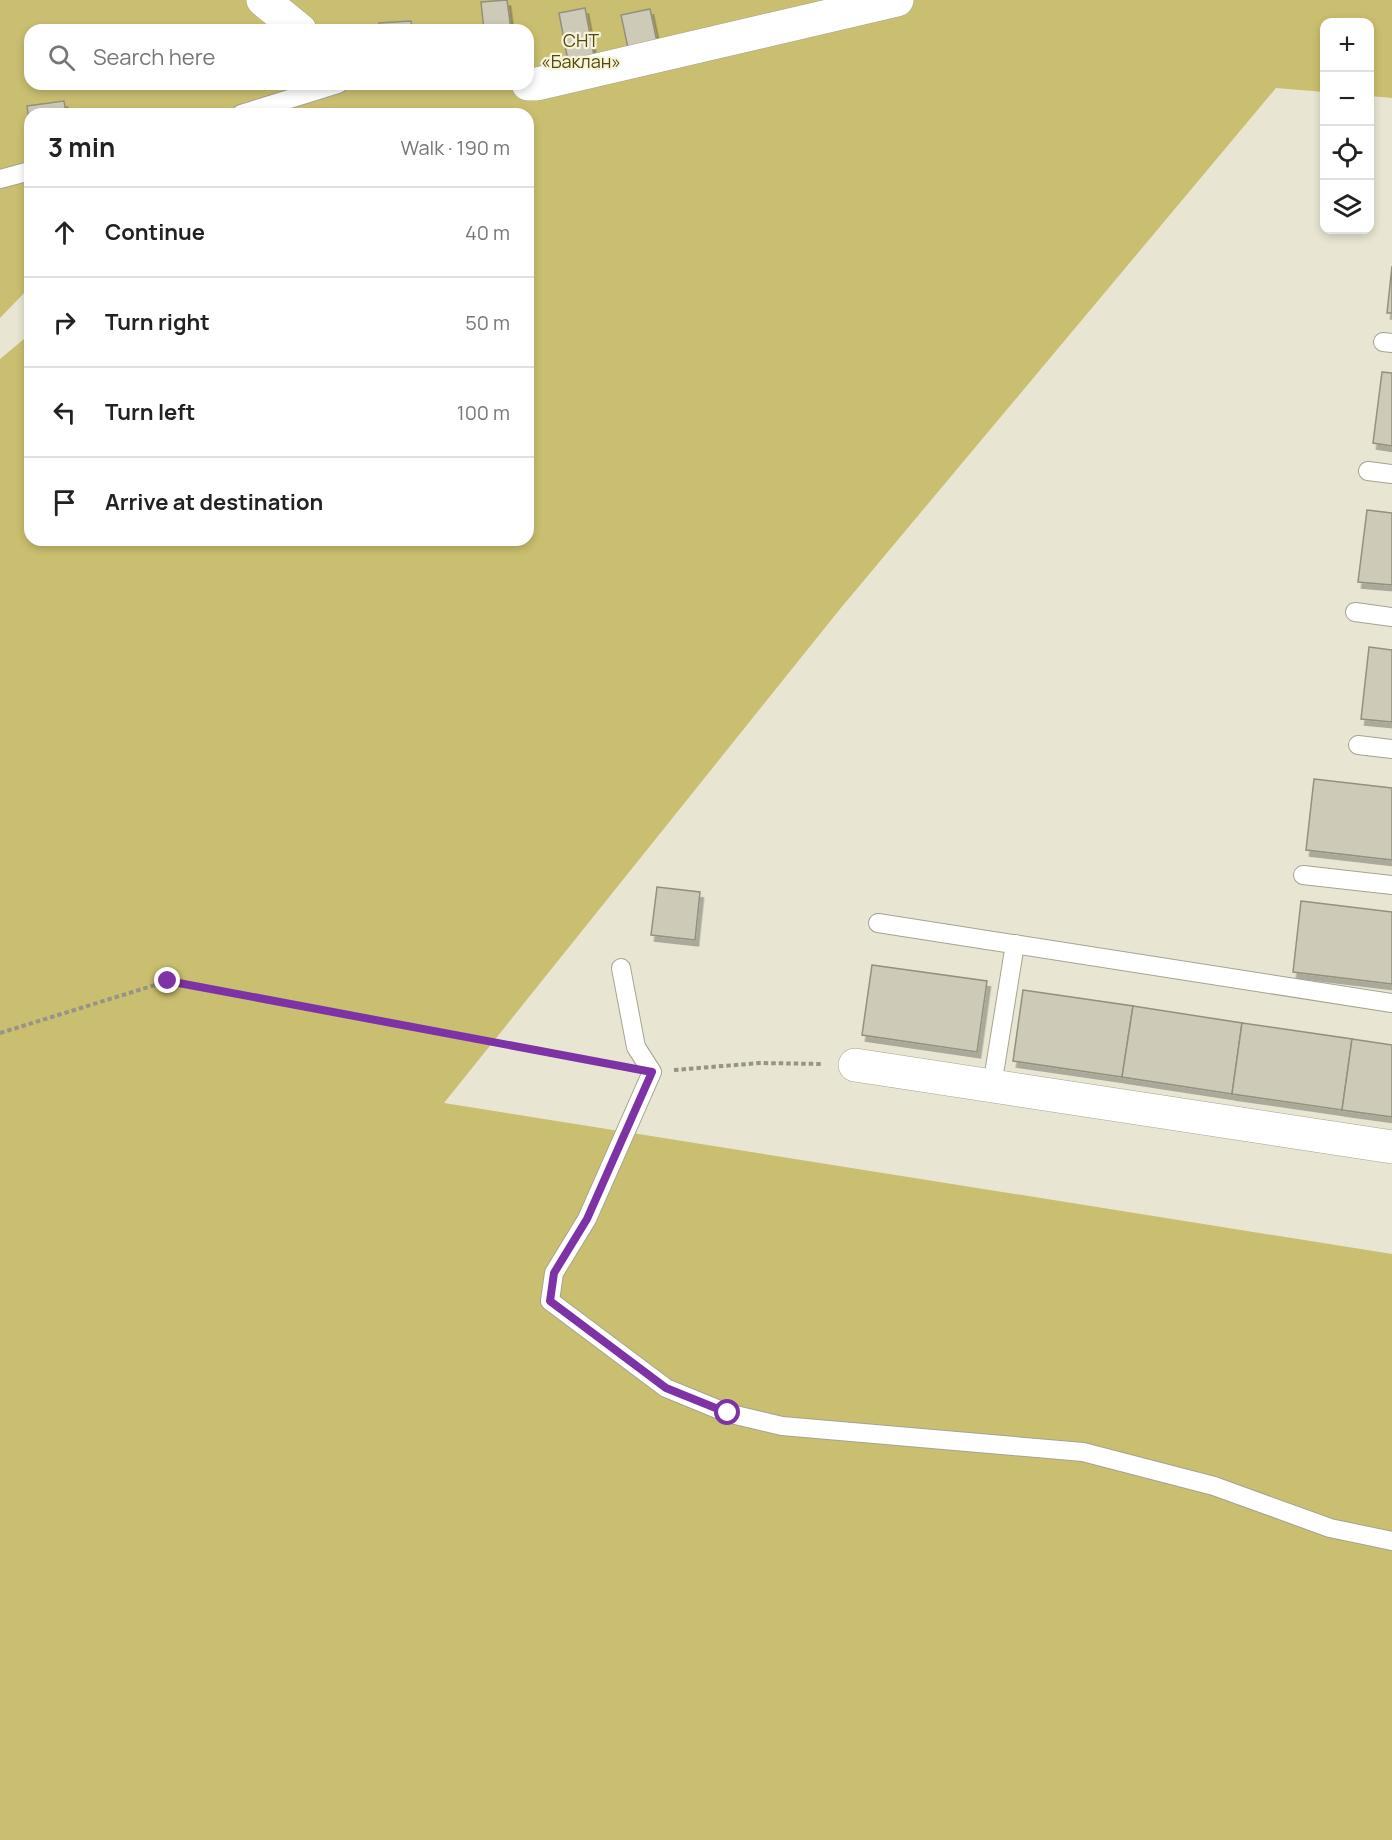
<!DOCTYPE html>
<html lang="en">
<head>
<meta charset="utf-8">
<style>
  body { margin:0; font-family:Manrope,sans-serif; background:#f6f6f6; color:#222 }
  .controls { position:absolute; right:18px; top:18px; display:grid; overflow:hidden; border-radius:12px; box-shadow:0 3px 9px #0003 }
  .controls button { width:54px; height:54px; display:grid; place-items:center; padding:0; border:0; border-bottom:2px solid #e0e0e0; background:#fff; color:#222; font:30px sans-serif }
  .stop { position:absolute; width:18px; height:18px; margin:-14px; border:4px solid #7d33a5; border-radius:50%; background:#fff }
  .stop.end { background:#7d33a5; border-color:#fff; box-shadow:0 2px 6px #0008 }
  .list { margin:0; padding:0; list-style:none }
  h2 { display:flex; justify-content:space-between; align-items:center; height:78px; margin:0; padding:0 24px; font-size:26px }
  h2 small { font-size:20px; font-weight:400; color:#767676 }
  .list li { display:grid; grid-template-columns:39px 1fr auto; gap:18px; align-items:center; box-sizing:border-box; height:90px; padding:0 24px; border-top:2px solid #e0e0e0 }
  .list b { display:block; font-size:22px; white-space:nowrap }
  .list em { font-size:20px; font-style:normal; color:#767676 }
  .icon { flex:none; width:33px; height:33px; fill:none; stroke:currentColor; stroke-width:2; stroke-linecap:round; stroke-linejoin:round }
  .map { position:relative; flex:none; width:1392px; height:1840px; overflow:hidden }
  .search { position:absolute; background:#fff; box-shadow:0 3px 9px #0003; left:24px; top:24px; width:510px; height:66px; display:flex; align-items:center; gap:15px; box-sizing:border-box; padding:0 21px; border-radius:18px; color:#767676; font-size:22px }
  .panel { position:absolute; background:#fff; box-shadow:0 3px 9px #0003; left:24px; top:108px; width:510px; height:438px; border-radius:18px }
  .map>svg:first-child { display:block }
  .green { fill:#cabf70; fill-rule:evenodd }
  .building { fill:#cdcab7; stroke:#93917e; stroke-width:1.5; filter:url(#shadow) }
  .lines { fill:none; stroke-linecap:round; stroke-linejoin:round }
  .service-casing { stroke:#a5a390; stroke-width:20 }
  .minor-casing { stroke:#a5a390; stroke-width:34 }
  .path { stroke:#969486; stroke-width:4; stroke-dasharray:4.5 3; stroke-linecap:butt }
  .service { stroke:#fff; stroke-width:18 }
  .minor { stroke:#fff; stroke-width:33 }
  .route { stroke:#7d33a5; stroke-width:8 }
  .labels { text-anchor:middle; stroke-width:4.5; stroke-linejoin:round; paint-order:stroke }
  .park-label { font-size:18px; fill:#534a00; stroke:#f6f3df }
</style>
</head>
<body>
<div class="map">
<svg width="1392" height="1840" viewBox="0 0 1392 1840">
  <defs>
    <filter id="shadow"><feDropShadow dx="3.5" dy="6" stdDeviation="0" flood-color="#0004"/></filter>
  </defs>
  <rect width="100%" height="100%" fill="#e8e6d2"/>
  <path class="green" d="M0 0H1392V98L1370 96V22H1324V92L1276 88 840 609 444 1103 1392 1254V1840H0V359L30 334V540H528V114H30V287L0 318ZM30 30H528V84H30Z"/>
  <g class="building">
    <polygon points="507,0 511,30 484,30 481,2"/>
    <polygon points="585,8 594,56 568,61 559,13"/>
    <polygon points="650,9 657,42 628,48 621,15"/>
    <polygon points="411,21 412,30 380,30 379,23"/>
    <polygon points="64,101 66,114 30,114 30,130 27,106"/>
    <polygon points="1392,266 1392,313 1387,313"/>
    <polygon points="1382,372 1392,373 1392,446 1373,443"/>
    <polygon points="1367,510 1392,513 1392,585 1358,582"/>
    <polygon points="1369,647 1392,650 1392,722 1361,719"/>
    <polygon points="1314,779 1392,788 1392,860 1306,850"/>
    <polygon points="657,887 700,892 695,940 651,935"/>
    <polygon points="1301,901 1392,912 1392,984 1293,972"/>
    <polygon points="872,965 987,981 977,1052 862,1035"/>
    <polygon points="1023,990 1133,1006 1122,1077 1013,1061"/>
    <polygon points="1133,1006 1242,1023 1232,1094 1122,1077"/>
    <polygon points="1242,1023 1352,1039 1342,1110 1232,1094"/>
    <polygon points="1352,1039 1392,1045 1392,1117 1342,1110"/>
  </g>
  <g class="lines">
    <defs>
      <g id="service">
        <polyline points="241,114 338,84"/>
        <polyline points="0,179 30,171"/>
        <polyline points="1383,342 1392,343"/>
        <polyline points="1368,471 1392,474"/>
        <polyline points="1355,612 1392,617"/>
        <polyline points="1358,745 1392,749"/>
        <polyline points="1303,875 1392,885"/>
        <polyline points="878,923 1392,1003"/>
        <polyline points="621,968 636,1047 652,1072 587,1219 554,1273 550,1301 666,1388 727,1413 782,1426 1083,1452 1214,1486 1330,1528 1392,1541"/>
        <polyline points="992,1086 1015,944"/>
      </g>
      <g id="minor">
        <polyline points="263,0 300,30"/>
        <polyline points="528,84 537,84 897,0"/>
        <polyline points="855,1065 1392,1147"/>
      </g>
    </defs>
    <use href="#service" class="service-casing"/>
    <use href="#minor" class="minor-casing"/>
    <g class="path">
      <polyline points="0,1033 168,981 617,1065"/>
      <polyline points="674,1070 760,1063 823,1064"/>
    </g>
    <use href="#service" class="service"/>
    <use href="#minor" class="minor"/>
  </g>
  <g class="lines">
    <polyline class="route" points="168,981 652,1072 587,1219 554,1273 550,1301 666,1388 728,1413"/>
  </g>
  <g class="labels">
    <g class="park-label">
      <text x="581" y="47">СНТ<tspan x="581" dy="21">«Баклан»</tspan></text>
    </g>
  </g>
</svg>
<div class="controls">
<button>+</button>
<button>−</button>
<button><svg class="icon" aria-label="locate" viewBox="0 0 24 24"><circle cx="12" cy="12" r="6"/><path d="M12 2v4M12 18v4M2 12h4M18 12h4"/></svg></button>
<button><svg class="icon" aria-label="layers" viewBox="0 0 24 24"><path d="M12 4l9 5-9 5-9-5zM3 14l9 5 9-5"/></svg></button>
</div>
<div class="stop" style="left:728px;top:1413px"></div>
<div class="stop end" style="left:168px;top:981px"></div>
<div class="search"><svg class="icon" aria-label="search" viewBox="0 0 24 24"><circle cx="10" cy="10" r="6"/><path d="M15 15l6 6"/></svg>Search here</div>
<section class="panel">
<h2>3 min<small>Walk · 190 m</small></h2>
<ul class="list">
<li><svg class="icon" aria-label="ahead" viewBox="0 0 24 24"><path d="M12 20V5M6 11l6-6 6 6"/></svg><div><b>Continue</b></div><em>40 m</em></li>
<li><svg class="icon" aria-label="right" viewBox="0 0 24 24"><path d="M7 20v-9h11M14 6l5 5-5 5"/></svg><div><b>Turn right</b></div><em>50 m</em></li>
<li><svg class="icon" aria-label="left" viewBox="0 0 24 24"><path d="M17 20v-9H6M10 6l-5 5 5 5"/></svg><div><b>Turn left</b></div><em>100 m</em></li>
<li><svg class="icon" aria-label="arrive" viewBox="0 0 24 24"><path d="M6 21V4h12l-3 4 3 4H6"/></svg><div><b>Arrive at destination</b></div></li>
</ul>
</section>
</div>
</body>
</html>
